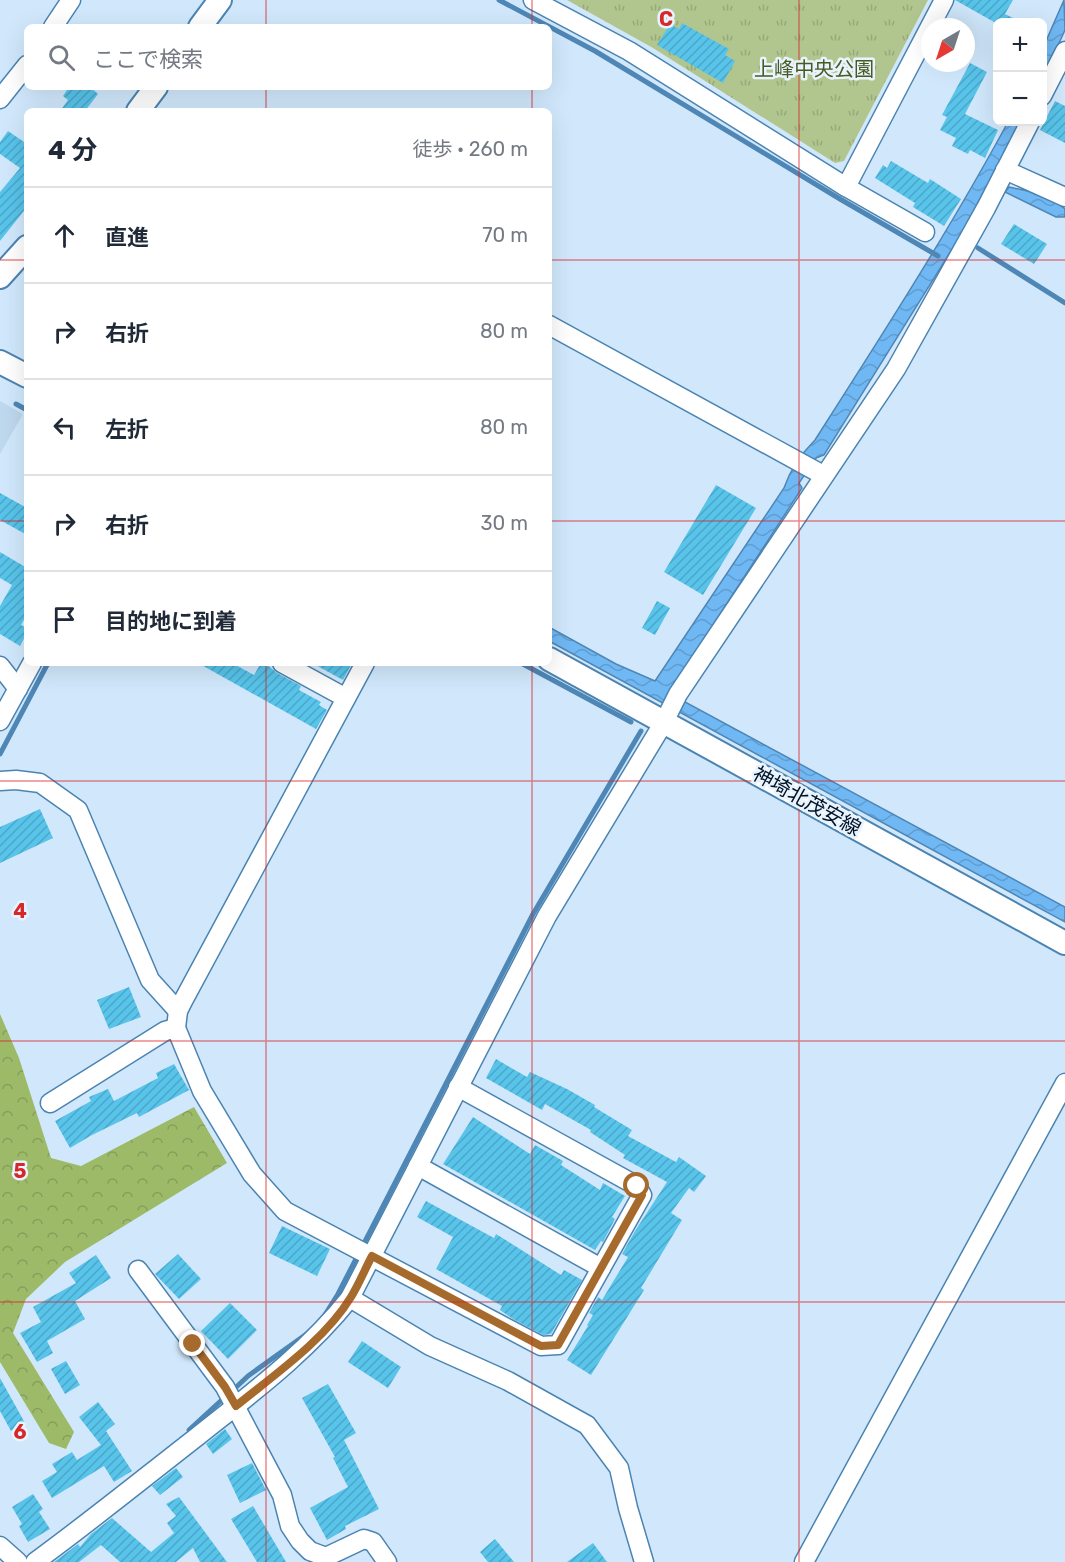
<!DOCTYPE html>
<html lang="ja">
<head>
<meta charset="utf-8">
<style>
  body { margin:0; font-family:Rubik,"Noto Sans JP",sans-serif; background:#f2f2f3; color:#1f2937 }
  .controls { position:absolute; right:18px; top:18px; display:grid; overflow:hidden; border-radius:9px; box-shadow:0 6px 24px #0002 }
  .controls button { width:54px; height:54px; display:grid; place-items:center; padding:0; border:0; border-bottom:2px solid #e0e1e3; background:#fff; color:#1f2937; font:30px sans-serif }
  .compass { position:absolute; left:921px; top:18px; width:54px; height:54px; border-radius:50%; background:#fff; box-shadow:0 6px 24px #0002; rotate:219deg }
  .stop { position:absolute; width:18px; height:18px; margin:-14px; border:4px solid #a66b2c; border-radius:50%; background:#fff }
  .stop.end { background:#a66b2c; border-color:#fff; box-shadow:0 2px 6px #0008 }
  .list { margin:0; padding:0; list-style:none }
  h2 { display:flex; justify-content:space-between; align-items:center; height:78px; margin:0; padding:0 24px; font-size:26px }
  h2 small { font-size:20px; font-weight:400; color:#747a83 }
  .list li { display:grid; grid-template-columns:39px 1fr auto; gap:18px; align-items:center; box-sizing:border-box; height:96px; padding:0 24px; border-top:2px solid #e0e1e3 }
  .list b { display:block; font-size:22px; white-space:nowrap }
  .list em { font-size:20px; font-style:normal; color:#747a83 }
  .icon { flex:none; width:33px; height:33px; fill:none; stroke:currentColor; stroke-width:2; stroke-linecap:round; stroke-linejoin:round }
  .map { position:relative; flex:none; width:1065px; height:1562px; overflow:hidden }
  .search { position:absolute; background:#fff; box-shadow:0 6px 24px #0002; left:24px; top:24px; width:528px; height:66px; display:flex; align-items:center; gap:15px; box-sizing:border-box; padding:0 21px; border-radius:9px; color:#747a83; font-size:22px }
  .panel { position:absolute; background:#fff; box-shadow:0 6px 24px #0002; left:24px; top:108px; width:528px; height:558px; border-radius:9px }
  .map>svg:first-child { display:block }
  .built { fill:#bed8ee }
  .forest { fill:url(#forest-crowns) }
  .park { fill:url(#park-tufts) }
  .water { fill:url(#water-waves); stroke:#4e86b5; stroke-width:1.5 }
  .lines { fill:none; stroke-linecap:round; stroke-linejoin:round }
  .stream { stroke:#4e86b5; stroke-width:5 }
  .building { fill:url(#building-hatch) }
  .minor-casing { stroke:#4b84b1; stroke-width:21 }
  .major-casing { stroke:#4b84b1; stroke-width:26 }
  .minor { stroke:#fff; stroke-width:18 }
  .major { stroke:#fff; stroke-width:22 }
  .route { stroke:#a66b2c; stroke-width:8 }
  .grid { fill:none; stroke:#d62828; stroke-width:1.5; stroke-opacity:0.55 }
  .labels { text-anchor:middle; stroke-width:5; stroke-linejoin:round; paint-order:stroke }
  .park-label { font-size:20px; fill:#485a20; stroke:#e8f3fe }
  .street-label { font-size:20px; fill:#001224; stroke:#e8f3fe }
  .grid-label { font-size:20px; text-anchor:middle; font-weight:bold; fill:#d62828; stroke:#e8f3fe; stroke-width:5; stroke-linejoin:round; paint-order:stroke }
</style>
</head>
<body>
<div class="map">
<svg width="1065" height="1562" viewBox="0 0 1065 1562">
  <defs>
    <pattern id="forest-crowns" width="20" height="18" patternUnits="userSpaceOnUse" patternTransform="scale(1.5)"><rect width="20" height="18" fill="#9dba68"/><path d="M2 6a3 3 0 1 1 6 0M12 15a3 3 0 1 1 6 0" fill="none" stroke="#859f5a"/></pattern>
    <pattern id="park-tufts" width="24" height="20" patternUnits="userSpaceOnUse" patternTransform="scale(1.5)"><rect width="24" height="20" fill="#b1c68e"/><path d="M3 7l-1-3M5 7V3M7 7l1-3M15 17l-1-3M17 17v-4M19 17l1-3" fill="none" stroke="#96a97a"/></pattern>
    <pattern id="water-waves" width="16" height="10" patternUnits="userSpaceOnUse" patternTransform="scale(1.5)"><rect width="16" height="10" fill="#70b8f3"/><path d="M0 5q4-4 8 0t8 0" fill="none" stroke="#5f9dd0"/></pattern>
    <pattern id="building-hatch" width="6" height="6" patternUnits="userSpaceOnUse" patternTransform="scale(1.5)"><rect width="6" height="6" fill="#58c4ea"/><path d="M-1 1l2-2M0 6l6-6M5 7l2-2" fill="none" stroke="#4ba7c9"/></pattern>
  </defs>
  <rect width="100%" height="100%" fill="#d1e8fc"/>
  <polygon class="built" points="0,401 23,414 0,454"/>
  <polygon class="forest" points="0,1014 19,1058 51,1158 81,1166 194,1107 227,1163 65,1262 26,1299 13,1333 74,1432 66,1449 49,1443 0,1362"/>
  <polygon class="park" points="567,0 928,0 844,161 835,163 653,48"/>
  <g class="water">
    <polygon points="1064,0 1065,30 1043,78 1043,48"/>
    <path d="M1008 122H1021L959 238 824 455 816 458 799 483 802 488 670 691 672 695 1065 907V922L549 641V627L616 664 655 681 784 488C790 470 802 453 815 440 882 335 949 231 1008 122Z"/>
    <polygon points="1009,187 1028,191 1057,203 1065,209 1065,217 1056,217 1005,192"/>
  </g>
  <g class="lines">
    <g class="stream">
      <polyline points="499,0 595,51 840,199 938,256"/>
      <polyline points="978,248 1065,303"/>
      <polyline points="16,404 27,410"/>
      <polyline points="521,663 631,722"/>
      <polyline points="0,754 48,663"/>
      <polyline points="323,1318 338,1294 533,914 641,731"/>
      <polyline points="232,1391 248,1376 308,1333"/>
      <polyline points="189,1430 225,1397"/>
    </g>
  </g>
  <g class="building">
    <polygon points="955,0 1013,0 1005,14 1021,22 994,22"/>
    <polygon points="682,23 729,49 725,55 735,61 723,83 657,45 670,24 679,29"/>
    <polygon points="970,63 987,72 965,114 998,130 985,158 970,150 968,154 952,146 956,138 940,130 947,117 942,115"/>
    <polygon points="69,87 90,87 98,94 85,111 60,111 68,100 63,96"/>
    <polygon points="1055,101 1065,106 1065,143 1040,130"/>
    <polygon points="8,131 27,144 27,207 0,241 0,192 20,168 0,154 0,142"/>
    <polygon points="891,161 928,183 930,179 961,199 944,226 913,207 915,203 875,178 883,165 887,168"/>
    <polygon points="1014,224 1047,244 1034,264 1001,244"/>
    <polygon points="716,485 756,508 703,595 664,572"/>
    <polygon points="0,493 27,508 27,535 0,520"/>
    <polygon points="0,552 27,568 27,614 21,625 27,628 27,633 20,646 0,634 0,606 12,585 0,578"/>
    <polygon points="657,601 670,608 655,635 642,628"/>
    <polygon points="198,663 232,663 254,675 261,663 265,663 277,673 301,686 299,690 321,702 319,705 327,710 316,729"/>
    <polygon points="312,663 352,663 343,680"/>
    <polygon points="40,809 53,838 0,863 0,827"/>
    <polygon points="129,987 141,1017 109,1029 97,1000"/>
    <polygon points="496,1059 527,1077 530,1072 567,1089 595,1105 594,1107 632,1130 628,1136 676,1162 679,1157 706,1176 694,1192 689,1188 671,1213 682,1220 641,1288 644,1290 591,1375 567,1360 588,1326 587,1325 593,1315 589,1313 598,1297 602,1300 628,1257 622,1254 635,1231 667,1182 623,1158 625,1155 590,1132 591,1130 545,1104 542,1110 486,1078"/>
    <polygon points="174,1064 189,1090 139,1117 137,1113 92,1135 70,1148 55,1121 91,1101 89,1097 108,1089 114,1101 158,1078 156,1073"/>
    <polygon points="473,1117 530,1154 535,1145 563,1161 561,1165 600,1190 603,1183 625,1196 612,1217 615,1219 603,1242 601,1241 595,1250 443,1164"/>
    <polygon points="426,1201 494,1238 496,1234 561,1275 564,1270 582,1280 551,1334 543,1335 513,1319 500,1310 502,1306 436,1269 453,1237 417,1217"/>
    <polygon points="282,1226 330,1249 317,1276 269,1253"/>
    <polygon points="178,1254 201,1279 179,1299 155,1274"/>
    <polygon points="96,1255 111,1278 75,1301 85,1319 47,1341 53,1353 37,1362 20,1333 41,1322 33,1307 76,1283 69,1273"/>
    <polygon points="230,1303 257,1330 228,1359 201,1331"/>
    <polygon points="362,1341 401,1367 388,1388 348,1362"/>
    <polygon points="66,1361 80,1385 65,1394 51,1369"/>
    <polygon points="0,1378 25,1423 11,1431 0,1411"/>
    <polygon points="328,1384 356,1433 344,1440 379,1509 345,1526 346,1529 327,1540 310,1508 348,1487 333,1458 335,1457 302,1398"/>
    <polygon points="98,1402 115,1424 106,1431 132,1471 114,1482 104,1466 52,1498 42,1481 57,1472 52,1464 72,1452 77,1460 101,1445 79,1417"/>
    <polygon points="225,1429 232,1439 213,1454 206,1444"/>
    <polygon points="252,1463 266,1490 240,1503 227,1475"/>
    <polygon points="176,1468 183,1477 160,1495 152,1486"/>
    <polygon points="33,1494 43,1509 39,1512 50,1529 28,1542 19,1526 22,1524 12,1507"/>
    <polygon points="179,1497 227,1562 200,1562 193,1548 176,1562 120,1562 101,1545 79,1562 54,1562 78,1544 80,1547 91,1534 112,1518 151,1552 174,1533 167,1523 176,1516 166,1504"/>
    <polygon points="253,1506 286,1562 257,1562 231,1519"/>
    <polygon points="495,1539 514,1562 488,1562 480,1552"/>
    <polygon points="593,1543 607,1562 567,1562"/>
  </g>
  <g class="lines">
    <defs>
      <g id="minor">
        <polyline points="533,0 629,51 846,187 944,0"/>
        <polyline points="53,27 71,0"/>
        <polyline points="1042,96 1065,51"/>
        <polyline points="0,99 27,65"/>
        <polyline points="1005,170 1065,197"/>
        <polyline points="846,187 925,232"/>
        <polyline points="549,325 823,475"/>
        <polyline points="282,663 346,698"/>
        <polyline points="365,663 183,1001 178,1011 176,1028 202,1091 252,1174 285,1211 541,1346 558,1345 642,1195 637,1186 458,1087"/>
        <polyline points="0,666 18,689"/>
        <polyline points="0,721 32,663"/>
        <polyline points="0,781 16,780 40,783 78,810 150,980 178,1011"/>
        <polyline points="50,1103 165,1031 176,1028"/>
        <polyline points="418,1166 601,1268"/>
        <polyline points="138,1270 225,1387 282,1495 290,1526 300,1541 310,1551 326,1557 364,1539 373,1542 387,1562"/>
        <polyline points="350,1298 430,1346 508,1381 587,1425 619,1468 628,1508 644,1562"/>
        <polyline points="0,1546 18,1562"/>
        <path d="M35 1562C91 1521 144 1478 198 1436 252 1393 307 1352 350 1298L547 916 664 722 678 694 896 369 986 208 1030 122"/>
        <polyline points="804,1562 1065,1083"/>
      </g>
      <g id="major">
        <polyline points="200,27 220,0"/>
        <polyline points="138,111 156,87"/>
        <polyline points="0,277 27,247"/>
        <polyline points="0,362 27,376"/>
        <polyline points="549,659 1065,943"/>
      </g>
    </defs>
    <use href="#minor" class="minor-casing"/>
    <use href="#major" class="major-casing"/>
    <use href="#minor" class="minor"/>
    <use href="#major" class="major"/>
  </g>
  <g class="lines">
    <path class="route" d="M193 1344 225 1387 236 1406C274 1375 325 1340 351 1297 359 1284 365 1269 372 1256L541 1346 558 1345 642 1195 637 1186"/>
  </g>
  <path class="grid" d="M266 0V27M532 0V27M799 0V1562M266 87V111M532 87V111M0 260H27M549 260H1065M0 521H27M549 521H1065M266 663V1562M532 663V1562M0 781H1065M0 1041H1065M0 1302H1065"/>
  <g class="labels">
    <g class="park-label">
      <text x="814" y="76">上峰中央公園</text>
    </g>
    <g class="street-label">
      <text transform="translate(807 801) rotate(29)" y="7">神埼北茂安線</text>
    </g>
  </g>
  <g class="grid-label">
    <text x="666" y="26">C</text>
    <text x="20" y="918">4</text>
    <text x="20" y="1178">5</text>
    <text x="20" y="1439">6</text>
  </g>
</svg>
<div class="controls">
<button>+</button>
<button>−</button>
</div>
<svg class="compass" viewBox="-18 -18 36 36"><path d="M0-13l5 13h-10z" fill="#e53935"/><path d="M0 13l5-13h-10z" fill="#747a83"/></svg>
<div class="stop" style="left:637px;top:1186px"></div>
<div class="stop end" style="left:193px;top:1344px"></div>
<div class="search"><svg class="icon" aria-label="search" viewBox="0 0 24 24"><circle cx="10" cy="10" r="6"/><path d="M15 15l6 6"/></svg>ここで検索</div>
<section class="panel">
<h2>4 分<small>徒歩 · 260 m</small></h2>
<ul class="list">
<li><svg class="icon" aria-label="ahead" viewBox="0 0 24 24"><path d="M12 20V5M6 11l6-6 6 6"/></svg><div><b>直進</b></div><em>70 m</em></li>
<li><svg class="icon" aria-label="right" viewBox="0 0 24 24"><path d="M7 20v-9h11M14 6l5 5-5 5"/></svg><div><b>右折</b></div><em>80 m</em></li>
<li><svg class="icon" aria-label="left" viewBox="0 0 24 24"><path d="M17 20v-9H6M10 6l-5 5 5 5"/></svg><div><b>左折</b></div><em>80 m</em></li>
<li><svg class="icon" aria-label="right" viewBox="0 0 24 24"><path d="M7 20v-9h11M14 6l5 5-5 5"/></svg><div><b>右折</b></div><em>30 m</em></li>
<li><svg class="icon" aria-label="arrive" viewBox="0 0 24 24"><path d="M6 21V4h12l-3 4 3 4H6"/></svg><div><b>目的地に到着</b></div></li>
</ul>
</section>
</div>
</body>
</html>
